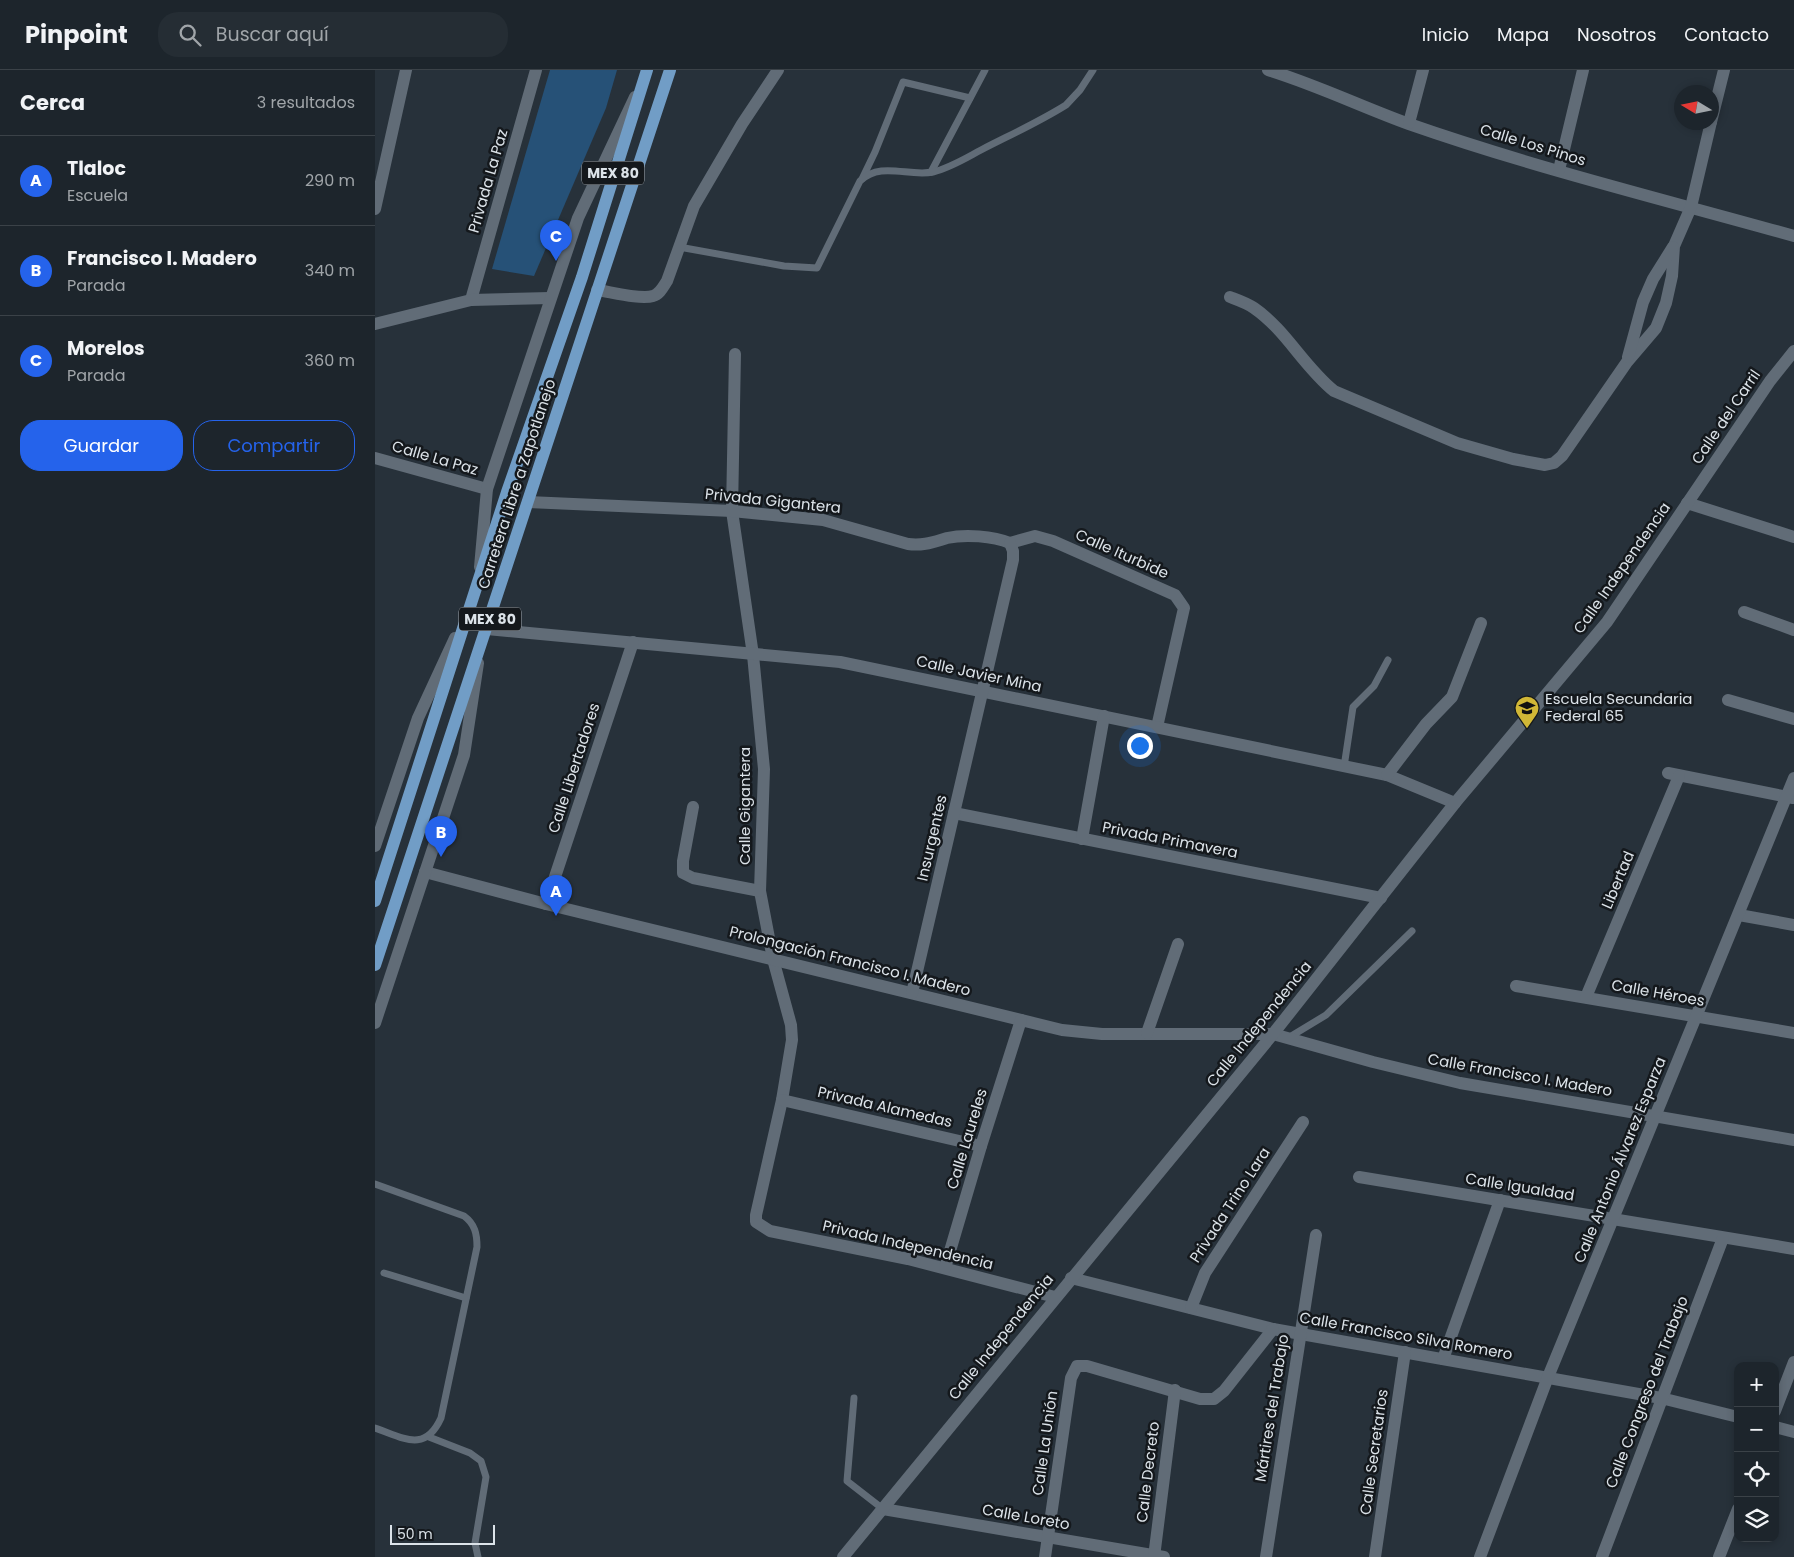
<!DOCTYPE html>
<html lang="es">
<head>
<meta charset="utf-8">
<style>
  body { margin:0; font-family:Poppins,sans-serif; background:#252d34; color:#f1f3f6 }
  .controls { position:absolute; right:15px; bottom:15px; display:grid; overflow:hidden; border-radius:10px; box-shadow:0 2px 8px #0003 }
  .controls button { width:45px; height:45px; display:grid; place-items:center; padding:0; border:0; border-bottom:1px solid #3b4248; background:#1d252c; color:#f1f3f6; font:25px sans-serif }
  .compass { position:absolute; left:1299px; top:15px; width:45px; height:45px; border-radius:50%; background:#1d252c; box-shadow:0 2px 8px #0003; rotate:280deg }
  .scale { position:absolute; left:15px; bottom:12px; width:105px; box-sizing:border-box; padding-left:5px; border:2px solid #dce3e9; border-top:0; font-size:14px; line-height:18px; white-space:nowrap; color:#dce3e9; -webkit-text-stroke:4px #14181c; paint-order:stroke }
  .you { position:absolute; left:764px; top:675px; width:18px; height:18px; margin:-12px; border:4px solid #fff; border-radius:50%; background:#1a73e8; box-shadow:0 0 0 8px #1a73e833 }
  .badge { display:grid; place-items:center; width:32px; height:32px; border-radius:50%; background:#2563eb; color:#fff; font-size:16px; font-weight:700 }
  .pin { position:absolute; translate:-50% -41px; filter:drop-shadow(0 1px 2px #0008) }
  .pin::after { content:''; position:absolute; top:26px; width:18px; height:15px; background:inherit; clip-path:polygon(0 0,100% 0,50% 100%) }
  .list { margin:0; padding:0; list-style:none }
  h2 { display:flex; justify-content:space-between; align-items:center; height:65px; margin:0; padding:0 20px; font-size:21px }
  h2 small { font-size:16px; font-weight:400; color:#a0a5a9 }
  .list li { display:grid; grid-template-columns:32px 1fr auto; gap:15px; align-items:center; box-sizing:border-box; height:90px; padding:0 20px; border-top:1px solid #3b4248 }
  .list b { display:block; font-size:19px; white-space:nowrap }
  .list p { margin:0; font-size:16px; white-space:nowrap; color:#a0a5a9 }
  .list em { font-size:16px; font-style:normal; color:#a0a5a9 }
  .actions { display:flex; gap:10px; padding:15px 20px }
  .actions a { flex:1; padding:11px 0; border:1px solid #2563eb; border-radius:20px; text-align:center; font-size:18px; color:#2563eb }
  .actions .main { background:#2563eb; color:#fff }
  .icon { flex:none; width:28px; height:28px; fill:none; stroke:currentColor; stroke-width:2; stroke-linecap:round; stroke-linejoin:round }
  .map { position:relative; flex:none; width:1419px; height:1487px; overflow:hidden }
  header { display:flex; align-items:center; gap:30px; box-sizing:border-box; height:70px; padding:0 25px; background:#1d252c; border-bottom:1px solid #3b4248 }
  header strong { font-size:24px }
  nav { display:flex; gap:28px; margin-inline-start:auto; font-size:18px }
  .search { width:350px; height:45px; background:#252d34; display:flex; align-items:center; gap:12px; box-sizing:border-box; padding:0 18px; border-radius:20px; color:#a0a5a9; font-size:19px }
  main { display:flex }
  aside { flex:1; background:#1d252c }
  .map>svg:first-child { display:block }
  .green { fill:#265177 }
  .lines { fill:none; stroke-linecap:round; stroke-linejoin:round }
  .service { stroke:#616c77; stroke-width:7 }
  .minor { stroke:#616c77; stroke-width:12 }
  .tertiary { stroke:#616c77; stroke-width:12 }
  .primary { stroke:#719dc6; stroke-width:12 }
  .labels { text-anchor:middle; stroke-width:5; stroke-linejoin:round; paint-order:stroke }
  .shield { fill:#14181c; stroke:#a0a6ac; stroke-width:1 }
  .shield-label { font-size:14px; font-weight:bold; fill:#dce3e9 }
  .street-label { font-size:15px; fill:#dce3e9; stroke:#14181c }
  .poi-label { font-size:15px; fill:#dce3e9; stroke:#14181c; text-anchor:start }
</style>
</head>
<body>
<header>
<strong>Pinpoint</strong>
<div class="search"><svg class="icon" aria-label="search" viewBox="0 0 24 24"><circle cx="10" cy="10" r="6"/><path d="M15 15l6 6"/></svg>Buscar aquí</div>
<nav><a>Inicio</a><a>Mapa</a><a>Nosotros</a><a>Contacto</a></nav>
</header>
<main>
<aside>
<h2>Cerca<small>3 resultados</small></h2>
<ul class="list">
<li><span class="badge">A</span><div><b>Tlaloc</b><p>Escuela</p></div><em>290 m</em></li>
<li><span class="badge">B</span><div><b>Francisco I. Madero</b><p>Parada</p></div><em>340 m</em></li>
<li><span class="badge">C</span><div><b>Morelos</b><p>Parada</p></div><em>360 m</em></li>
</ul>
<div class="actions"><a class="main">Guardar</a><a>Compartir</a></div>
</aside>
<div class="map">
<svg width="1419" height="1487" viewBox="0 0 1419 1487">
  <rect width="100%" height="100%" fill="#27313a"/>
  <polygon class="green" points="175,0 242,0 231,38 159,206 117,199"/>
  <g class="lines">
    <g class="service">
      <polyline points="556,102 610,0"/>
      <polyline points="487,109 500,82 528,12 595,28"/>
      <path d="M304 177 409 196 442 198 485 111C506 91 533 107 558 102 575 98 591 88 606 80 635 65 664 52 691 35L705 20 718 0"/>
      <polyline points="969,697 978,637 999,616 1013,590"/>
      <polyline points="913,968 951,945 1037,861"/>
      <path d="M0 1114 89 1146C100 1154 102 1164 102 1177L66 1348C50 1383 29 1368 0 1358"/>
      <polyline points="9,1203 91,1228"/>
      <polyline points="479,1328 472,1411 508,1439"/>
      <polyline points="54,1367 95,1383 106,1391 111,1407 100,1473 103,1487"/>
    </g>
    <g class="minor">
      <path d="M893 0C942 15 987 37 1034 54 1160 98 1291 130 1419 166"/>
      <polyline points="1336,52 1349,0"/>
      <polyline points="1034,53 1048,0"/>
      <polyline points="1184,100 1208,0"/>
      <polyline points="0,139 31,0"/>
      <path d="M222 220C236 222 266 230 278 226 285 224 288 217 292 211L319 136 367 54 403 0"/>
      <path d="M855 227C863 230 872 233 879 238 911 260 929 297 959 321L1082 373 1138 389 1170 395 1179 393 1187 386 1252 292 1281 258 1291 233 1297 206 1299 176 1316 137 1336 52"/>
      <polyline points="96,230 161,0"/>
      <polyline points="0,254 96,230 175,228"/>
      <polyline points="360,284 357,441 378,585 389,699 385,821 398,889 416,955 417,970 407,1030 381,1145 381,1152 395,1161 533,1189 680,1227"/>
      <polyline points="1253,287 1268,232 1278,209 1298,177"/>
      <polyline points="0,388 112,419"/>
      <path d="M153 432 357 441 448 450 533 474C548 476 558 472 572 468 590 464 618 466 635 473"/>
      <polyline points="1312,433 1419,467"/>
      <polyline points="635,473 660,466 678,471 800,525 809,538 782,657"/>
      <polyline points="105,497 112,419 203,148 260,27"/>
      <polyline points="1369,542 1419,560"/>
      <polyline points="112,559 465,592 1012,705 1080,733"/>
      <polyline points="1353,630 1419,649"/>
      <polyline points="1293,703 1418,728"/>
      <polyline points="1012,705 1051,654 1077,627 1106,553"/>
      <polyline points="318,737 308,791 308,803 318,808 385,821"/>
      <polyline points="579,743 1006,828"/>
      <polyline points="707,769 729,646"/>
      <polyline points="50,802 171,834 687,960 727,964 898,964 998,992 1085,1013 1419,1070"/>
      <polyline points="171,834 258,572"/>
      <polyline points="1364,845 1419,855"/>
      <polyline points="1141,916 1419,963"/>
      <polyline points="537,923 638,490 638,481 635,473"/>
      <polyline points="1211,927 1304,706"/>
      <polyline points="772,963 803,874"/>
      <polyline points="407,1030 606,1076"/>
      <polyline points="984,1107 1419,1179"/>
      <polyline points="570,1198 606,1076 646,950"/>
      <polyline points="696,1208 898,1259 1286,1328 1363,1347"/>
      <polyline points="816,1238 830,1203 928,1052"/>
      <polyline points="1068,1289 1125,1130"/>
      <polyline points="1400,1341 1419,1292"/>
      <polyline points="1400,1357 1419,1362"/>
      <polyline points="508,1439 789,1487"/>
      <polyline points="670,1487 696,1308 702,1296 712,1296 825,1329 839,1329 849,1321 898,1259"/>
      <polyline points="779,1487 800,1320"/>
      <polyline points="891,1487 941,1165"/>
      <polyline points="1000,1487 1030,1282"/>
      <polyline points="1105,1487 1173,1307 1419,708"/>
      <polyline points="1227,1487 1348,1168"/>
      <polyline points="1344,1487 1363,1439"/>
    </g>
    <g class="tertiary">
      <polyline points="0,776 43,648 80,568"/>
      <polyline points="0,953 89,685 103,593"/>
      <polyline points="468,1487 898,964 1080,733 1232,552 1395,311 1419,281"/>
    </g>
    <g class="primary">
      <polyline points="0,831 132,422 207,207 272,0"/>
      <polyline points="0,895 295,0"/>
    </g>
  </g>
  <defs>
    <symbol id="school-pin" viewBox="-11 -11 22 30"><path d="M0 17L-7.5 6A9.5 9.5 0 1 1 7.5 6Z" fill="#d1b736" stroke="#14181c"/><path d="M0-5L7-2L0 1L-7-2ZM-4 1L0 2.5L4 1V4Q0 6-4 4Z" fill="#111"/></symbol>
  </defs>
  <g fill-rule="evenodd">
    <use href="#school-pin" x="1138" y="624" width="28" height="38"/>
  </g>
  <g class="labels">
    <g class="shield">
      <rect x="207" y="91.5" width="62" height="23" rx="4"/>
      <rect x="84" y="537.5" width="62" height="23" rx="4"/>
    </g>
    <g class="shield-label">
      <text x="238" y="108">MEX 80</text>
      <text x="115" y="554">MEX 80</text>
    </g>
    <g class="street-label">
      <text transform="translate(1158 75) rotate(17)" y="5">Calle Los Pinos</text>
      <text transform="translate(113 111) rotate(-74)" y="5">Privada La Paz</text>
      <text transform="translate(1351 347) rotate(-56)" y="5">Calle del Carril</text>
      <text transform="translate(60 388) rotate(16)" y="5">Calle La Paz</text>
      <text transform="translate(142 414) rotate(-72)" y="5">Carretera Libre a Zapotlanejo</text>
      <text transform="translate(398 431) rotate(6)" y="5">Privada Gigantera</text>
      <text transform="translate(747 484) rotate(24)" y="5">Calle Iturbide</text>
      <text transform="translate(1247 498) rotate(-55)" y="5">Calle Independencia</text>
      <text transform="translate(604 604) rotate(12)" y="5">Calle Javier Mina</text>
      <text transform="translate(199 698) rotate(-72)" y="5">Calle Libertadores</text>
      <text transform="translate(370 736) rotate(-90)" y="5">Calle Gigantera</text>
      <text transform="translate(557 768) rotate(-77)" y="5">Insurgentes</text>
      <text transform="translate(795 770) rotate(11)" y="5">Privada Primavera</text>
      <text transform="translate(1243 810) rotate(-67)" y="5">Libertad</text>
      <text transform="translate(475 891) rotate(14)" y="5">Prolongación Francisco I. Madero</text>
      <text transform="translate(1283 923) rotate(10)" y="5">Calle Héroes</text>
      <text transform="translate(884 954) rotate(-51)" y="5">Calle Independencia</text>
      <text transform="translate(1145 1005) rotate(10)" y="5">Calle Francisco I. Madero</text>
      <text transform="translate(510 1037) rotate(13)" y="5">Privada Alamedas</text>
      <text transform="translate(592 1069) rotate(-73)" y="5">Calle Laureles</text>
      <text transform="translate(1245 1090) rotate(-68)" y="5">Calle Antonio Álvarez Esparza</text>
      <text transform="translate(1145 1117) rotate(9)" y="5">Calle Igualdad</text>
      <text transform="translate(855 1135) rotate(-57)" y="5">Privada Trino Lara</text>
      <text transform="translate(533 1175) rotate(13)" y="5">Privada Independencia</text>
      <text transform="translate(1031 1266) rotate(10)" y="5">Calle Francisco Silva Romero</text>
      <text transform="translate(626 1267) rotate(-51)" y="5">Calle Independencia</text>
      <text transform="translate(1272 1322) rotate(-69)" y="5">Calle Congreso del Trabajo</text>
      <text transform="translate(897 1338) rotate(-81)" y="5">Mártires del Trabajo</text>
      <text transform="translate(670 1373) rotate(-82)" y="5">Calle La Unión</text>
      <text transform="translate(999 1382) rotate(-82)" y="5">Calle Secretarios</text>
      <text transform="translate(773 1402) rotate(-83)" y="5">Calle Decreto</text>
      <text transform="translate(651 1447) rotate(10)" y="5">Calle Loreto</text>
    </g>
    <g class="poi-label">
      <text x="1170" y="634">Escuela Secundaria<tspan x="1170" dy="17">Federal 65</tspan></text>
    </g>
  </g>
</svg>
<div class="controls">
<button>+</button>
<button>−</button>
<button><svg class="icon" aria-label="locate" viewBox="0 0 24 24"><circle cx="12" cy="12" r="6"/><path d="M12 2v4M12 18v4M2 12h4M18 12h4"/></svg></button>
<button><svg class="icon" aria-label="layers" viewBox="0 0 24 24"><path d="M12 4l9 5-9 5-9-5zM3 14l9 5 9-5"/></svg></button>
</div>
<svg class="compass" viewBox="-18 -18 36 36"><path d="M0-13l5 13h-10z" fill="#e53935"/><path d="M0 13l5-13h-10z" fill="#a0a5a9"/></svg>
<div class="scale">50 m</div>
<div class="you"></div>
<div class="pin badge" style="left:181px;top:846px">A</div>
<div class="pin badge" style="left:66px;top:787px">B</div>
<div class="pin badge" style="left:181px;top:191px">C</div>
</div>
</main>
</body>
</html>
